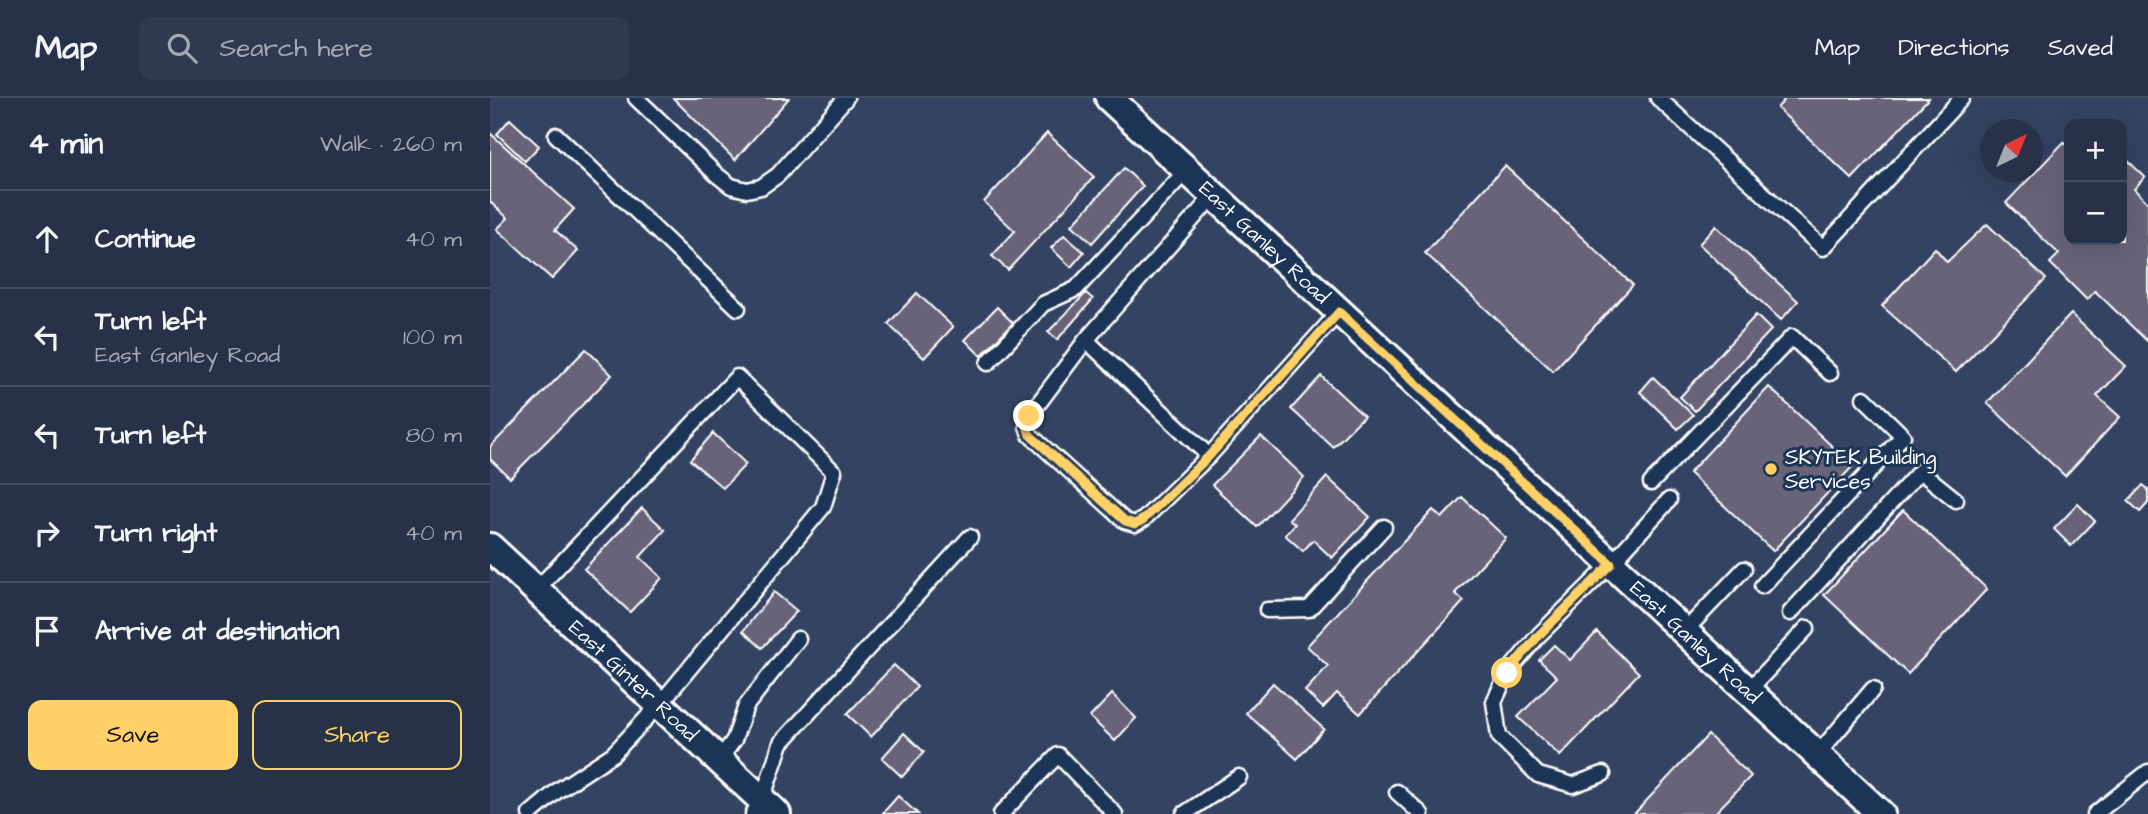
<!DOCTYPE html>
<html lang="en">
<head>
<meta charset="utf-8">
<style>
  body { margin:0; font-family:"Architects Daughter",sans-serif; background:#2f3a50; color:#f1f3f6 }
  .controls { position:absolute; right:21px; top:21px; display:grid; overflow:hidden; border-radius:14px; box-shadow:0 7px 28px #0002 }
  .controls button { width:63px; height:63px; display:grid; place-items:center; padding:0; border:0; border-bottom:2px solid #434d61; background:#273249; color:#f1f3f6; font:35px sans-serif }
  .compass { position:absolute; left:1490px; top:21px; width:63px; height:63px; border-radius:50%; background:#273249; box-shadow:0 7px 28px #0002; rotate:43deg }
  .stop { position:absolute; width:21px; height:21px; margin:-16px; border:5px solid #ffd166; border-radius:50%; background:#fff }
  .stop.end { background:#ffd166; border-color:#fff; box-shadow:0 2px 7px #0008 }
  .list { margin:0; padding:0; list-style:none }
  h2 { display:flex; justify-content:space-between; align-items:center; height:91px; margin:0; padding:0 28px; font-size:30px }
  h2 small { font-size:23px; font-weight:400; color:#a4aab4 }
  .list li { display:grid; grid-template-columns:46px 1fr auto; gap:21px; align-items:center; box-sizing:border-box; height:98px; padding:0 28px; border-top:2px solid #434d61 }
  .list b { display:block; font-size:26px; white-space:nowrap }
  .list p { margin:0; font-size:23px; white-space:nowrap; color:#a4aab4 }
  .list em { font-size:23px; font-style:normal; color:#a4aab4 }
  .actions { display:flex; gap:14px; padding:21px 28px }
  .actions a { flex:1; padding:16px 0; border:2px solid #ffd166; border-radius:14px; text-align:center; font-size:24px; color:#ffd166 }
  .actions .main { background:#ffd166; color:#111 }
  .icon { flex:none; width:38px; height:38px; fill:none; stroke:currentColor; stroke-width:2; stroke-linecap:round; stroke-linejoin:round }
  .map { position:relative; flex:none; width:1658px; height:716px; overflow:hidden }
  header { display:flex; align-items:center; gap:42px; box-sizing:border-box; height:98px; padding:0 35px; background:#273249; border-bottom:2px solid #434d61 }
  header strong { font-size:33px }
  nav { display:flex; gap:38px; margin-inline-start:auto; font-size:24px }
  .search { width:490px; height:63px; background:#2f3a50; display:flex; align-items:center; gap:18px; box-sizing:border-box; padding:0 24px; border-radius:14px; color:#a4aab4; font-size:26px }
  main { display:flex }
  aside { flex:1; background:#273249 }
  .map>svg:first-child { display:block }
  .building { fill:#686378; stroke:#fff; stroke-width:2 }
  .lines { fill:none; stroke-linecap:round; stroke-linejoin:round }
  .service-casing { stroke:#fff; stroke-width:19 }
  .minor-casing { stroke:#fff; stroke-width:32 }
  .service { stroke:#1d3557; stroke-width:14 }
  .minor { stroke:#1d3557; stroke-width:26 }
  .route { stroke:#ffd166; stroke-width:9 }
  .poi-dot { fill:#ffd166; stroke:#1d3557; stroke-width:2.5 }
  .labels { text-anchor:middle; stroke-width:6; stroke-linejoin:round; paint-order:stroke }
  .street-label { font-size:21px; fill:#fff; stroke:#1d3557 }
  .poi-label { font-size:21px; fill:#fff; stroke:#1d3557; text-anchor:start }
</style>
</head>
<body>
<header>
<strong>Map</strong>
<div class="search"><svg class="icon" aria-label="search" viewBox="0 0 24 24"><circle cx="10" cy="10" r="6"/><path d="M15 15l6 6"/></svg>Search here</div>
<nav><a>Map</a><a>Directions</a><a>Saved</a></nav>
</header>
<main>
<aside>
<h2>4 min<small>Walk · 260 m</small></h2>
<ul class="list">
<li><svg class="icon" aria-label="ahead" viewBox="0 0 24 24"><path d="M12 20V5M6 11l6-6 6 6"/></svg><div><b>Continue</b></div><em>40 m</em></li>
<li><svg class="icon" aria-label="left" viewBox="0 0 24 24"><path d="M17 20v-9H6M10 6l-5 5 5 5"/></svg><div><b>Turn left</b><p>East Ganley Road</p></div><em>100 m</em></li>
<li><svg class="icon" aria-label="left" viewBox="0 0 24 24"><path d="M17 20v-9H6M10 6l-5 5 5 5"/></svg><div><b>Turn left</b></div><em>80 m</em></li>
<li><svg class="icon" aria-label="right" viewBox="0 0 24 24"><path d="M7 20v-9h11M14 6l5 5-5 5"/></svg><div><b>Turn right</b></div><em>40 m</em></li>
<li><svg class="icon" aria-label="arrive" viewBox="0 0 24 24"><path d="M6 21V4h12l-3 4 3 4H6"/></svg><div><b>Arrive at destination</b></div></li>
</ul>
<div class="actions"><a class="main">Save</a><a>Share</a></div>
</aside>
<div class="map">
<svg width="1658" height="716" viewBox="0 0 1658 716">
  <rect width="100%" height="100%" fill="#344361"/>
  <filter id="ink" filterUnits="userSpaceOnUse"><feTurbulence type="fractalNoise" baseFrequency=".0143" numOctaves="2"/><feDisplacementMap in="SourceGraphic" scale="14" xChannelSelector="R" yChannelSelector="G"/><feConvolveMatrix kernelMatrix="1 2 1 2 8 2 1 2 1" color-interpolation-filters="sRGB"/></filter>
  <g filter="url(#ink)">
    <g class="building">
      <polygon points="183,0 299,0 245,62"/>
      <polygon points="1296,0 1439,0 1362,81 1287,10"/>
      <polygon points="20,21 49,48 35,63 7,36"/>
      <polygon points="0,35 84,111 65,132 88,153 62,181 7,131 18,120 0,104"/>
      <polygon points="557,35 604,79 518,172 502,158 525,133 494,104"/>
      <polygon points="1574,44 1579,49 1579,142 1632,142 1632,64 1635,60 1655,79 1644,91 1658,105 1658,244 1605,193 1597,202 1560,165 1569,156 1516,105"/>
      <polygon points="1015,68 1143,187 1063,273 935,155"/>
      <polygon points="634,70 653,88 602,145 582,127"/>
      <polygon points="1497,126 1556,181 1466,274 1392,208 1445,150 1457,164"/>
      <polygon points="1226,128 1308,203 1291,222 1209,146"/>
      <polygon points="574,137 594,154 581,169 561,150"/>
      <polygon points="427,195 463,229 434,260 398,226"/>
      <polygon points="596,195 603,201 567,242 558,234"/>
      <polygon points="507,209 523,225 491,258 475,242"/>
      <polygon points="1581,216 1636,268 1607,298 1630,319 1575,378 1497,305"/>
      <polygon points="1266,217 1281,232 1205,313 1190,299"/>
      <polygon points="96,251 122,277 20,380 0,361 0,349"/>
      <polygon points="831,278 874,318 843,349 801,311"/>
      <polygon points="1163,279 1203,317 1188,331 1150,294"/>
      <polygon points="1279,289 1363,368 1283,453 1199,375"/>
      <polygon points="223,335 256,366 233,390 200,362"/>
      <polygon points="771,338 814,379 767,429 722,387"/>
      <polygon points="837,379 880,419 842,460 823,442 813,453 795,437 805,426 799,421"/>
      <polygon points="1653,387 1658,391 1658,405 1650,414 1638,403"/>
      <polygon points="972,399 1016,440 965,495 974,503 870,616 847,595 833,610 815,593 838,568 817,548 943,412 952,420"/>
      <polygon points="1588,406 1605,423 1581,448 1564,431"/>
      <polygon points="152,410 175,432 150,459 172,480 140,514 94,471"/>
      <polygon points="1413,412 1497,491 1418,576 1334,497"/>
      <polygon points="284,494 307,513 272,550 253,533"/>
      <polygon points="1107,534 1149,575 1070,658 1028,619 1067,579 1049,562 1064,547 1080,562"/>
      <polygon points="404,567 427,589 381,639 357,616"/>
      <polygon points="783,585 834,631 807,661 756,615"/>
      <polygon points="622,596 646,620 625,643 600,619"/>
      <polygon points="414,635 434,654 412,679 392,660"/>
      <polygon points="1218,637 1261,678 1224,716 1144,716"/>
      <polygon points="408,698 428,716 392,716"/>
    </g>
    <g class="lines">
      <defs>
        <g id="service">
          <polyline points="146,0 227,77 241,88 257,92 271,89 288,77 356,0"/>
          <polyline points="1168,0 1333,150 1472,0"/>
          <polyline points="66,37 248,210"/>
          <polyline points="724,97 596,242 719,358 849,214"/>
          <polyline points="596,242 539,318 537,328 540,337 635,423 645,426 654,421 719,358"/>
          <polyline points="498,265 553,206 586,191 697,72"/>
          <polyline points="1161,385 1302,239 1340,275"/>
          <polyline points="1272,488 1413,338 1374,300"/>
          <polyline points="777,512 819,511 894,429"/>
          <polyline points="1300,515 1430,373 1466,402"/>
          <polyline points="1194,534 1254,471"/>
          <polyline points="1258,593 1317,530"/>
          <polyline points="1327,657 1383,591"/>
          <polyline points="229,662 244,642 256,608 308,541"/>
          <polyline points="1113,676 1083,687 1048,677 1009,638 1004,604 1017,575 1049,537 1121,466 1179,402"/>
          <polyline points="907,694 931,716"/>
          <polyline points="40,716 67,693 123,656 169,607 333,409 344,374 247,279 46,492"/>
          <polyline points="263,716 272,702 291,645 480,439"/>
          <polyline points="511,716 568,657 625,716"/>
          <polyline points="694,716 749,679"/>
          <polyline points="1605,716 1658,674"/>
        </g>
        <g id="minor">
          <path id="s1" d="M619 0 1391 716"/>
          <path id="s2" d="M0 449 287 716"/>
        </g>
      </defs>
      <use href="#service" class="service-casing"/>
      <use href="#minor" class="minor-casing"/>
      <use href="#service" class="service"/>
      <use href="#minor" class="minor"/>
    </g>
  </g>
  <g class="lines" filter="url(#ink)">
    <polyline class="route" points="539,318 537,328 540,337 635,423 645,426 654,421 719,358 849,214 1121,466 1049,537 1017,575"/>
  </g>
  <circle class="poi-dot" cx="1281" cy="371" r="7"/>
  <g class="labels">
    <g class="street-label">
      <text dy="7" stroke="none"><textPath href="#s1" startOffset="212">East Ganley Road</textPath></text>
      <text dy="7" stroke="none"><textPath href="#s1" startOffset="800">East Ganley Road</textPath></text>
      <text dy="7" stroke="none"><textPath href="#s2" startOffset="196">East Ginter Road</textPath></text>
    </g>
    <g class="poi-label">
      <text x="1295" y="366">SKYTEK Building<tspan x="1295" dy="24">Services</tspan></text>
    </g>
  </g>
</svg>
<div class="controls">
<button>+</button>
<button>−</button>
</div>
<svg class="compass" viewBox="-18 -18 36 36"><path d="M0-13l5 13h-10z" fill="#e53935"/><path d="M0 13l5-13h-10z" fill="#a4aab4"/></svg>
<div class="stop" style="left:1017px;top:575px"></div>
<div class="stop end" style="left:539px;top:318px"></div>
</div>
</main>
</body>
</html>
